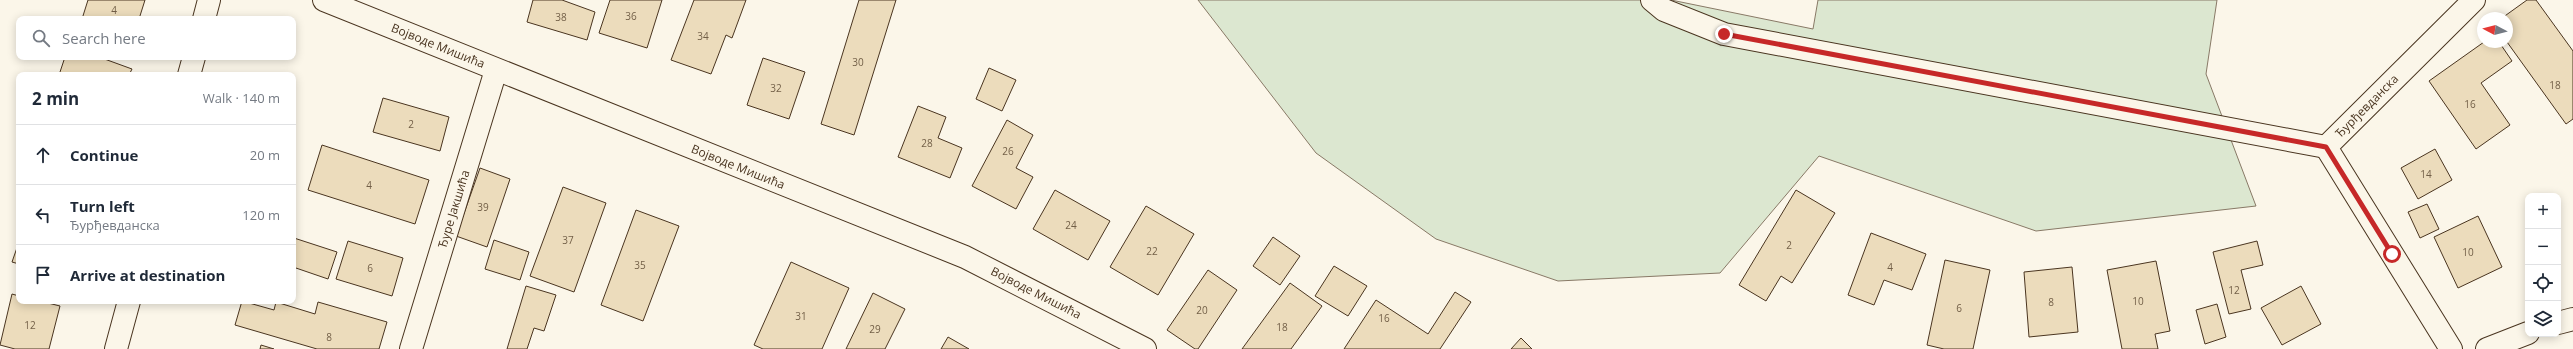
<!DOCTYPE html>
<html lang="en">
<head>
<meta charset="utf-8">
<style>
  body { margin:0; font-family:"Open Sans",sans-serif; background:#f6f6f7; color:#1f2937 }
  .controls { position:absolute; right:12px; bottom:12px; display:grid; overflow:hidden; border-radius:8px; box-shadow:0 2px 10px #0003 }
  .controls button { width:36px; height:36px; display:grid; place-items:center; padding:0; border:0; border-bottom:1px solid #e0e1e3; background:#fff; color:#1f2937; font:20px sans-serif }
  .compass { position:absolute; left:2477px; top:12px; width:36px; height:36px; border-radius:50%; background:#fff; box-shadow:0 2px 10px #0003; rotate:277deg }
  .stop { position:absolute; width:12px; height:12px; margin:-9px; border:3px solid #c62828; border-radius:50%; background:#fff }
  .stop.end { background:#c62828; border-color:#fff; box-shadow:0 1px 4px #0008 }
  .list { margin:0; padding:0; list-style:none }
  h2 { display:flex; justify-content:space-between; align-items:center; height:52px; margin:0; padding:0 16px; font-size:17px }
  h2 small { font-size:13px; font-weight:400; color:#747a83 }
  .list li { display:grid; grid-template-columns:26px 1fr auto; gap:12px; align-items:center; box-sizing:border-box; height:60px; padding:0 16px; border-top:1px solid #e0e1e3 }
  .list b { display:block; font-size:15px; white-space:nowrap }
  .list p { margin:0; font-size:13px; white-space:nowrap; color:#747a83 }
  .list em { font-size:13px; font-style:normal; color:#747a83 }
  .icon { flex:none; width:22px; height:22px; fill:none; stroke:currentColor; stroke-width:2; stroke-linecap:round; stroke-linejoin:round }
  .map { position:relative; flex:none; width:2573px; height:349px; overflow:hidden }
  .search { position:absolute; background:#fff; box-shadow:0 2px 10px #0003; left:16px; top:16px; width:280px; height:44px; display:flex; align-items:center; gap:10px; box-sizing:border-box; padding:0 14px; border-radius:8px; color:#747a83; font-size:15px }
  .panel { position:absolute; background:#fff; box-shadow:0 2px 10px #0003; left:16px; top:72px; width:280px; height:232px; border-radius:8px }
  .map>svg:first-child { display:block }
  .green { fill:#dce7d0; stroke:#887966 }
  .building { fill:#ecdcbc; stroke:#4a3520 }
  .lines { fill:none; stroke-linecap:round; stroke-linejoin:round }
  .minor-casing { stroke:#4a3520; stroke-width:24 }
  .minor { stroke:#fbf6e9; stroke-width:22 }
  .route { stroke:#c62828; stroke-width:5 }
  .labels { text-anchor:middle; stroke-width:3; stroke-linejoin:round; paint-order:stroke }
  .number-label { font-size:10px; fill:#725f47 }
  .street-label { font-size:12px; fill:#4a3520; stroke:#fbf6e9 }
</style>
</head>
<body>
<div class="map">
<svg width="2573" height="349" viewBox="0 0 2573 349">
  <rect width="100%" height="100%" fill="#fbf6e9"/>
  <polygon class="green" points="1198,0 1671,0 1813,29 1818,0 2217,0 2206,74 2256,206 2036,231 1819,156 1720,273 1558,281 1436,239 1316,153"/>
  <g class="building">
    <polygon points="88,0 145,0 139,19 82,19"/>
    <polygon points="533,0 562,0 595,12 587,40 527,22"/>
    <polygon points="610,0 662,0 647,48 599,33"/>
    <polygon points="694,0 746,0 732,38 726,35 711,74 671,60"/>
    <polygon points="859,0 896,0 854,135 821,124"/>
    <polygon points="2527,0 2536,0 2573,51 2573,119 2566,124 2507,42 2507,18 2502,18"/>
    <polygon points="2484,42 2499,42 2512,61 2481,83 2510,125 2476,149 2429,81"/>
    <polygon points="65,57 99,57 132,69 129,75 59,75"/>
    <polygon points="763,58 805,72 789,119 747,105"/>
    <polygon points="989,68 1016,80 1002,111 976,99"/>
    <polygon points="383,98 449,117 440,151 373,132"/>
    <polygon points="918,106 946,117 938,138 962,148 950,178 898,157"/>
    <polygon points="1007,120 1033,135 1016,168 1033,177 1016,209 972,186"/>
    <polygon points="322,145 429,180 415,224 308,190"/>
    <polygon points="2435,149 2452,180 2418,199 2401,168"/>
    <polygon points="480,168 510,179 487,247 456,236"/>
    <polygon points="563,187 606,203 574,292 530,276"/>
    <polygon points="1055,190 1110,221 1088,260 1033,229"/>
    <polygon points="1796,190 1835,213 1792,283 1781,276 1766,301 1739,285"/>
    <polygon points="2427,204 2439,229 2420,238 2408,212"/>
    <polygon points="1146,206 1194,234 1158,295 1110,267"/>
    <polygon points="636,210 679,226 643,321 601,305"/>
    <polygon points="2478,216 2502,267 2458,288 2434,237"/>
    <polygon points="1871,233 1926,254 1912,290 1884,280 1874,305 1848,295"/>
    <polygon points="1273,237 1300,256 1280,285 1253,266"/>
    <polygon points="294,238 337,252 328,279 293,267"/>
    <polygon points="494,240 529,252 520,280 485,269"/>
    <polygon points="348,241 403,258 392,296 336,279"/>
    <polygon points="2257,241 2263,265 2241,270 2251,309 2229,314 2213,252"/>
    <polygon points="19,242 19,264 12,262"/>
    <polygon points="1945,260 1990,270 1973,349 1944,349 1927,345"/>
    <polygon points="2156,261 2170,331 2155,334 2158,349 2122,349 2107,270"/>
    <polygon points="791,262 849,288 822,349 763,349 754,345"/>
    <polygon points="1334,266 1367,286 1348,316 1315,296"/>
    <polygon points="2072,267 2078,332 2029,337 2024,272"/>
    <polygon points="1208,270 1237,290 1198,349 1195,349 1167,330"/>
    <polygon points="1290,283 1322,306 1291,349 1242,349"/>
    <polygon points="526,286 556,295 544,331 534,328 527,349 507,349"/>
    <polygon points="2301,286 2321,324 2282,345 2261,308"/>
    <polygon points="1455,292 1471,302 1440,349 1344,349 1376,300 1428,334"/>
    <polygon points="873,293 905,309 885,349 846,349"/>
    <polygon points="12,294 19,296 19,301 40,301 60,306 49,349 15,349 0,345"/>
    <polygon points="242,301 274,310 276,302 315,314 318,302 387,322 379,349 317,349 235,325"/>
    <polygon points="2217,304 2226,337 2205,344 2196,310"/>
    <polygon points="948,337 969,349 941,349"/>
    <polygon points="1521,338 1532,349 1511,349"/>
    <polygon points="261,345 274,349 260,349"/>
  </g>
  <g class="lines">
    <defs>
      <g id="minor">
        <polyline points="324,0 965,257 1145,349"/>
        <polyline points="1652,0 1664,10 1724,34 2326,147"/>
        <polyline points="204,19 209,0"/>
        <polyline points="189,75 194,57"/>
        <polyline points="2326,147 2451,349"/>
        <polyline points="2326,147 2474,0"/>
        <polyline points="2558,323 2573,319"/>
        <polyline points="116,349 129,301"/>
        <polyline points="411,349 496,70"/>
        <polyline points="2487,349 2528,333"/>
      </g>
    </defs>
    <use href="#minor" class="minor-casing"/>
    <use href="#minor" class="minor"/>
  </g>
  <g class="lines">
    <polyline class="route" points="1724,34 2326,147 2392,254"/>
  </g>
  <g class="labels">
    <g class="number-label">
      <text x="114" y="14">4</text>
      <text x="631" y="20">36</text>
      <text x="561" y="21">38</text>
      <text x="703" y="40">34</text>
      <text x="858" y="66">30</text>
      <text x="2555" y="89">18</text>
      <text x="776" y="92">32</text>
      <text x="2470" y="108">16</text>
      <text x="411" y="128">2</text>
      <text x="927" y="147">28</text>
      <text x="1008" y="155">26</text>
      <text x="2426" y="178">14</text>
      <text x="369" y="189">4</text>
      <text x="483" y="211">39</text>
      <text x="1071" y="229">24</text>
      <text x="568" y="244">37</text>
      <text x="1789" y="249">2</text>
      <text x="1152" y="255">22</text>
      <text x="2468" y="256">10</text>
      <text x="640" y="269">35</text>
      <text x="1890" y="271">4</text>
      <text x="370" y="272">6</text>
      <text x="2234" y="294">12</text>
      <text x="2138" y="305">10</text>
      <text x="2051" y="306">8</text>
      <text x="1959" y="312">6</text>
      <text x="1202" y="314">20</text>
      <text x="801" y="320">31</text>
      <text x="1384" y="322">16</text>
      <text x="30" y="329">12</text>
      <text x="1282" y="331">18</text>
      <text x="875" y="333">29</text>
      <text x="329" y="341">8</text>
    </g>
    <g class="street-label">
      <text transform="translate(438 46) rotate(22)" y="4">Војводе Мишића</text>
      <text transform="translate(2367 106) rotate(-45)" y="4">Ђурђевданска</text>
      <text transform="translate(738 167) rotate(22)" y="4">Војводе Мишића</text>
      <text transform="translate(454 209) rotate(-73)" y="4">Ђуре Јакшића</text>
      <text transform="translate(1036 293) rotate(27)" y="4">Војводе Мишића</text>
    </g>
  </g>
</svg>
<div class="controls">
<button>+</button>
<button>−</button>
<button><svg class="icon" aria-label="locate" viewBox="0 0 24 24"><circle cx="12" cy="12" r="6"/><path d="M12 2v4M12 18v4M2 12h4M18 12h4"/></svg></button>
<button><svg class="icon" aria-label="layers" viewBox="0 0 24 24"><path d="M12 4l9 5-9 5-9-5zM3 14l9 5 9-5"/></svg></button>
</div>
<svg class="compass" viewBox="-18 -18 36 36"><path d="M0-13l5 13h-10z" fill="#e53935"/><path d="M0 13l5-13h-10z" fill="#747a83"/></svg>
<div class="stop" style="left:2392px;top:254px"></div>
<div class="stop end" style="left:1724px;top:34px"></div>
<div class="search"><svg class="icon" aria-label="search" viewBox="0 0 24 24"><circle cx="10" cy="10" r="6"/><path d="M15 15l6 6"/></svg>Search here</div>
<section class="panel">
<h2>2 min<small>Walk · 140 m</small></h2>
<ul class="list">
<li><svg class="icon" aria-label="ahead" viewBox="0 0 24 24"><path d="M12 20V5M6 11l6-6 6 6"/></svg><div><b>Continue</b></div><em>20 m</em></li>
<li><svg class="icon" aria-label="left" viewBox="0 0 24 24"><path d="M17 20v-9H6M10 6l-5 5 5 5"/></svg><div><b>Turn left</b><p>Ђурђевданска</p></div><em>120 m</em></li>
<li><svg class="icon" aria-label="arrive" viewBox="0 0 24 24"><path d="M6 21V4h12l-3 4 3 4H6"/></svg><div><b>Arrive at destination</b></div></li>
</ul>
</section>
</div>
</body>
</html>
